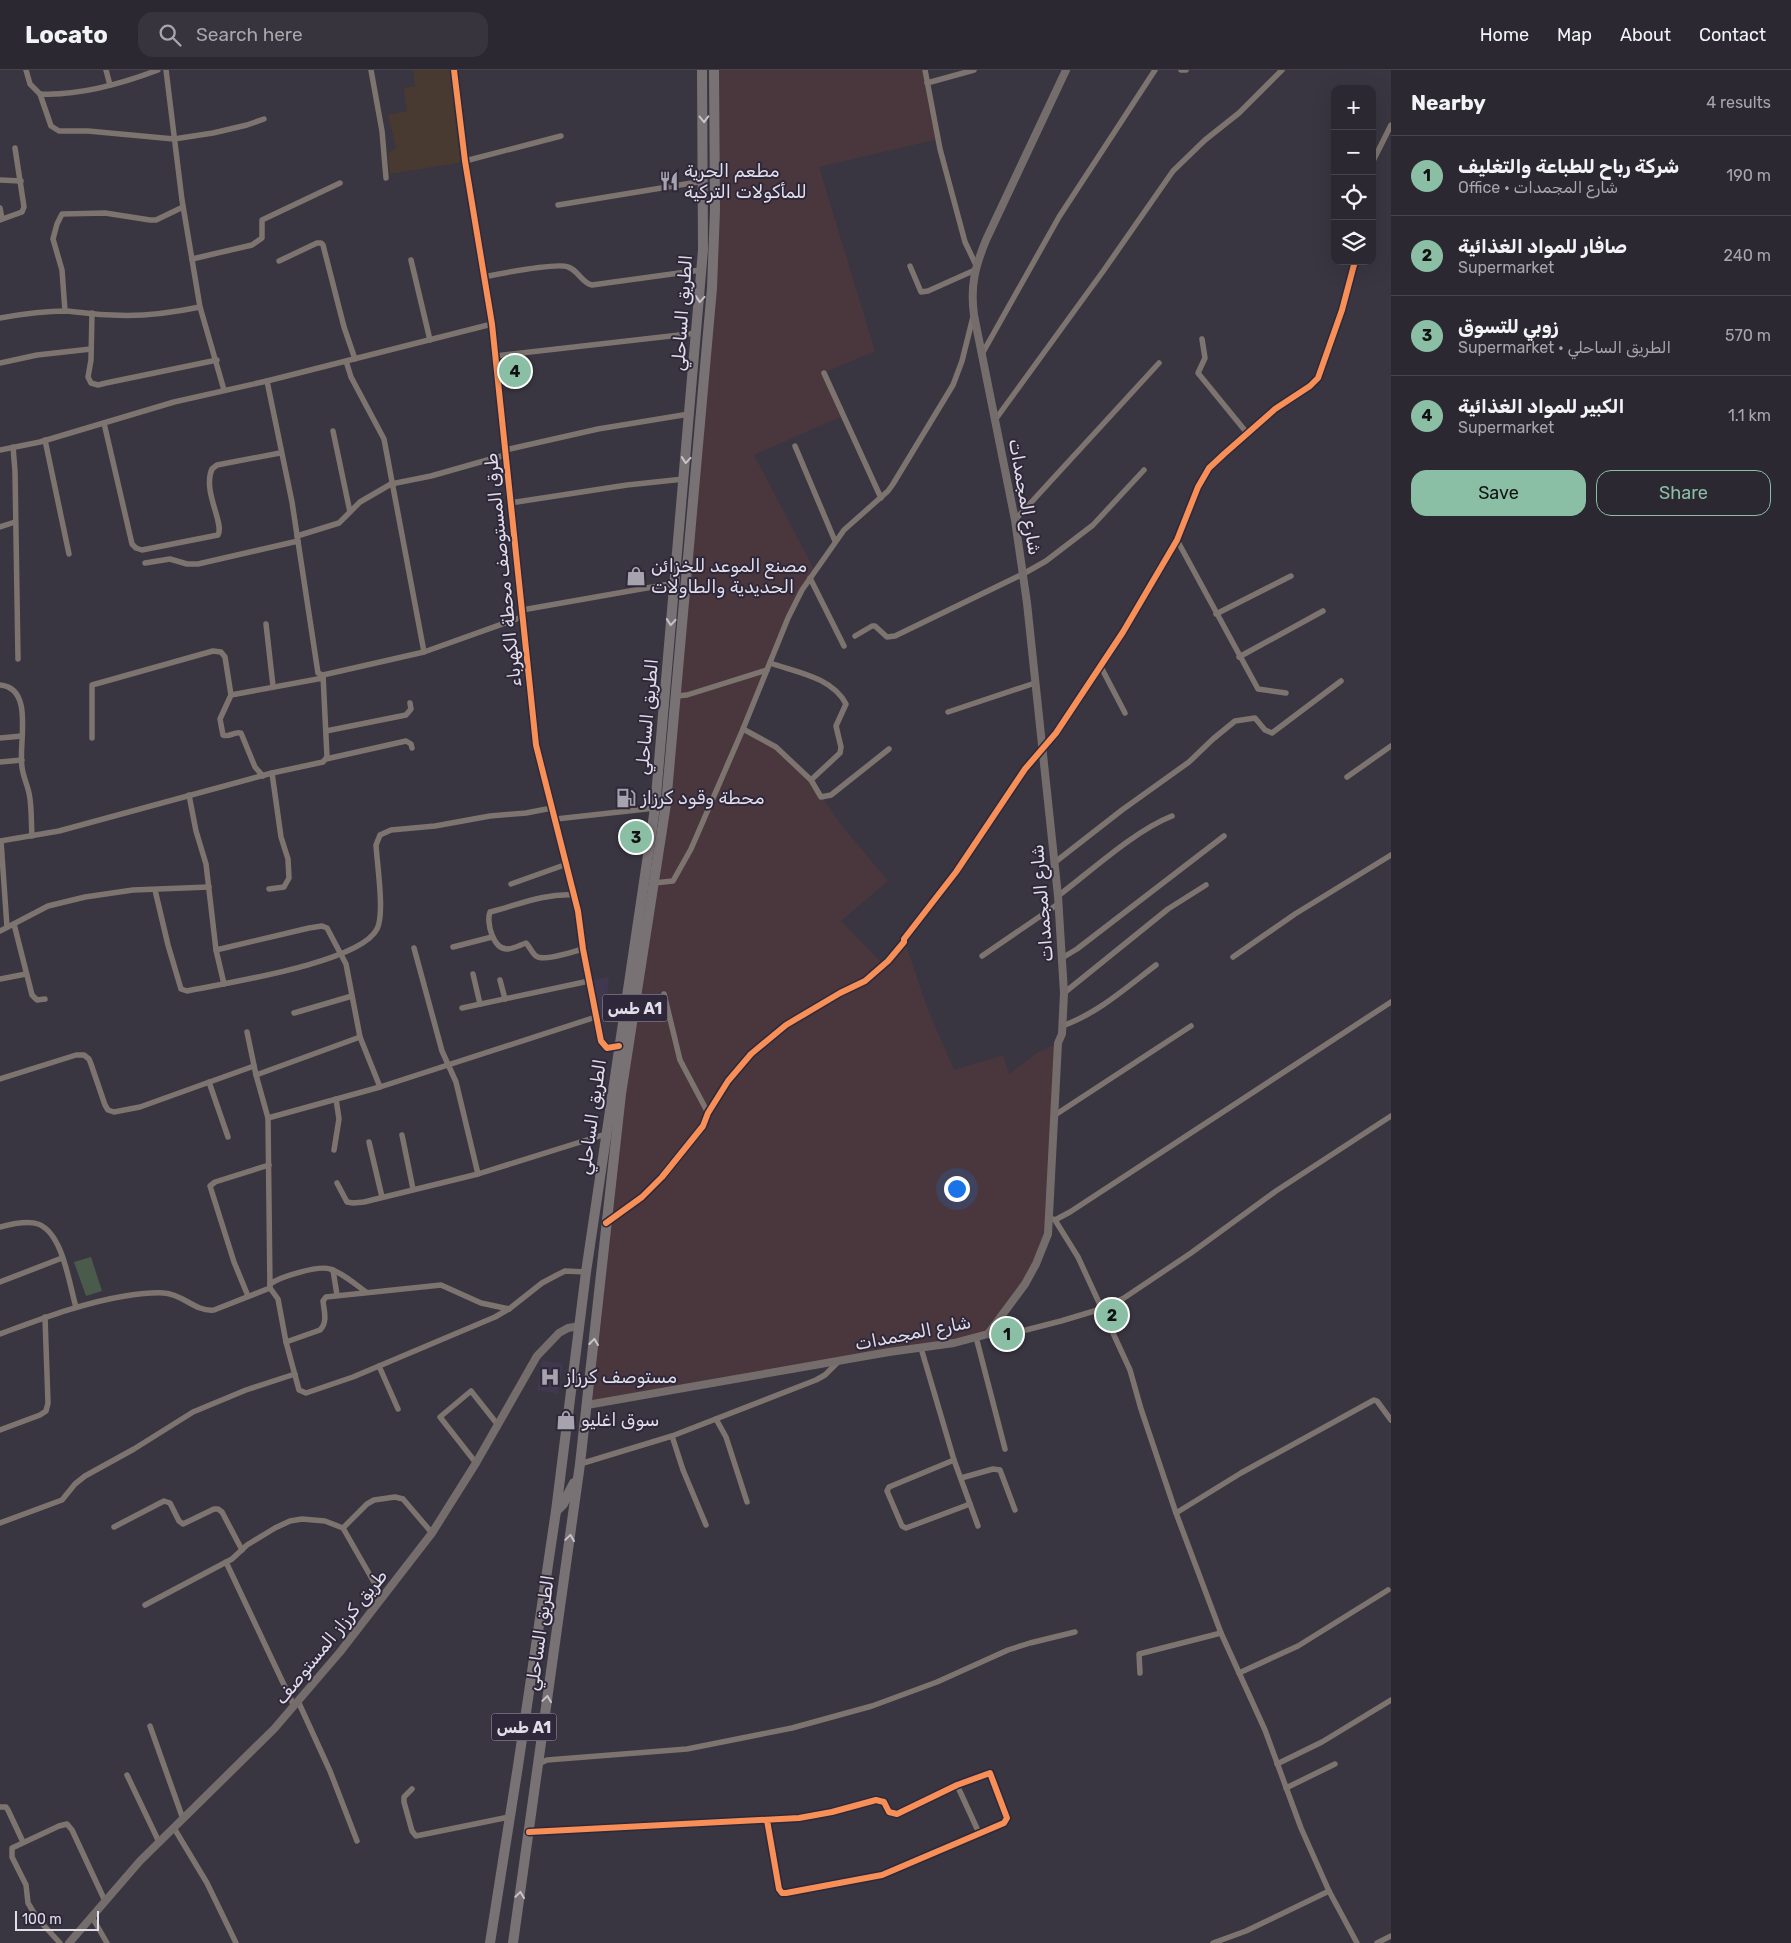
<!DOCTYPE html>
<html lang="en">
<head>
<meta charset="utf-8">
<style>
  body { margin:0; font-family:Rubik,"Noto Sans Arabic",sans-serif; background:#37343d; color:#f1f3f6 }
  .controls { position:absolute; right:15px; top:15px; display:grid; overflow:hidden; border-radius:10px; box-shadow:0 5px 20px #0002 }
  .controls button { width:45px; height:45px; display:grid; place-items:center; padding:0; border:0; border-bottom:1px solid #47444d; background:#2b2831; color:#f1f3f6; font:25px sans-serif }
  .scale { position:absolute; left:15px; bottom:12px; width:84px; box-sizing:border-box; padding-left:5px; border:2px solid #e1dde9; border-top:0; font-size:14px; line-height:18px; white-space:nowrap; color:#e1dde9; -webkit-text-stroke:4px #2e283a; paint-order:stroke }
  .you { position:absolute; left:956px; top:1118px; width:18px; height:18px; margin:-12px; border:4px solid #fff; border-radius:50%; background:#1a73e8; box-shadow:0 0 0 8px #1a73e833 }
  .badge { display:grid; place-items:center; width:32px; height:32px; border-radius:50%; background:#8abfa5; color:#111; font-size:16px; font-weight:700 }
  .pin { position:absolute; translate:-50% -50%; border:2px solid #fff; box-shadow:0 1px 5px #0006 }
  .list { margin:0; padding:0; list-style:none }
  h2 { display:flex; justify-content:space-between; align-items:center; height:65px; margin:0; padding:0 20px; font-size:21px }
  h2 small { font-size:16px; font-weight:400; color:#a6a6ab }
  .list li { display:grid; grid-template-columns:32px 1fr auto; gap:15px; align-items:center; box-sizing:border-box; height:80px; padding:0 20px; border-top:1px solid #47444d }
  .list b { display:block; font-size:19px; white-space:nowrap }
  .list p { margin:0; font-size:16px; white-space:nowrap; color:#a6a6ab }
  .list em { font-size:16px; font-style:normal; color:#a6a6ab }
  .actions { display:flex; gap:10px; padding:15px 20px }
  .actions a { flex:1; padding:11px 0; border:1px solid #8abfa5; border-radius:15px; text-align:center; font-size:18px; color:#8abfa5 }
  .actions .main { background:#8abfa5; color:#111 }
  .icon { flex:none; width:28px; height:28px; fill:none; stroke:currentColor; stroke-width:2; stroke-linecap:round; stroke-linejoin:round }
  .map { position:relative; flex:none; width:1391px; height:1873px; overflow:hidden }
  header { display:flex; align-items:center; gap:30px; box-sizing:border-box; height:70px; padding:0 25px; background:#2b2831; border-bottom:1px solid #47444d }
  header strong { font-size:24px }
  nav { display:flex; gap:28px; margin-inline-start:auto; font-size:18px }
  .search { width:350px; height:45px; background:#37343d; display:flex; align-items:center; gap:12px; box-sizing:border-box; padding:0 18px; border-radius:15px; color:#a6a6ab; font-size:19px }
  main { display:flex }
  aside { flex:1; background:#2b2831 }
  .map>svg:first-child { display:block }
  .commercial { fill:#49373d }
  .industrial { fill:#483931 }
  .built { fill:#3f384f }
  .green { fill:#4a5b4c }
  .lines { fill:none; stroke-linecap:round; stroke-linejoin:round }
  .street { stroke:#7d746f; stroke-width:5.5 }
  .secondary { stroke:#756d6b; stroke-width:8 }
  .highway { stroke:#797274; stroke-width:10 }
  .cycleway-casing { stroke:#2e283a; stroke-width:9 }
  .cycleway { stroke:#f78f57; stroke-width:6 }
  .oneway { stroke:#c7c2cc }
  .labels { text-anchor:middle; stroke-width:4; stroke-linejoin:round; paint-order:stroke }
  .shield { fill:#2e283a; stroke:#aba7b4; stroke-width:1 }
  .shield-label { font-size:16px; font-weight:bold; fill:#e1dde9 }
  .poi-label { font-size:18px; fill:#e1dde9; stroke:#2e283a; text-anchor:start }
  .street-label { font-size:18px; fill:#e1dde9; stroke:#2e283a }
</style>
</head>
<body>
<header>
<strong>Locato</strong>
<div class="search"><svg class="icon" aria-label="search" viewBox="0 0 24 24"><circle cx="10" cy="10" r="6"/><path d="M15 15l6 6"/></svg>Search here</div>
<nav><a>Home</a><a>Map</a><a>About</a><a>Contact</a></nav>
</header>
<main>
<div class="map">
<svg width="1391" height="1873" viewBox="0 0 1391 1873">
  <rect width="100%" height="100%" fill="#393641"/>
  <polygon class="commercial" points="714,0 925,0 939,69 819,97 875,281 824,303 845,345 754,385 815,501 802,520 743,659 769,674 811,710 839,752 888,811 841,851 883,894 904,869 926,935 954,1000 1003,985 1009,1004 1037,983 1058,973 1048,1164 1036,1194 988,1264 587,1335 606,1153 657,793 712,218"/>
  <polygon class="industrial" points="413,0 454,0 464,92 390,104 388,83 396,78 388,45 407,41 404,18 415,16"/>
  <g class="built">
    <polygon points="609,907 604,957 600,958 593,910"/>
    <polygon points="542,1290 563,1294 558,1324 537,1320"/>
  </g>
  <polygon class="green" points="91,1187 102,1221 86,1226 74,1192"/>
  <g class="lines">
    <g class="street">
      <polyline points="26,0 30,14 40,24 51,56 59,61 88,61 174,69 213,63 247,55 264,49"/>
      <polyline points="106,0 110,15"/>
      <polyline points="166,0 182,130 200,237 224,320"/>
      <polyline points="371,0 382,61 386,108"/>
      <polyline points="925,0 940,79 965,172 976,195"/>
      <polyline points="1181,0 1186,0"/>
      <polyline points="927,13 974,0"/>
      <path d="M40 24C79 26 121 14 158 0"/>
      <polyline points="465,91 561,66"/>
      <polyline points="1372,93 1391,55"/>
      <polyline points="0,110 21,111"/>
      <polyline points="558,135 704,111"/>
      <polyline points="0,138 2,149"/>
      <polyline points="0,150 22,142 24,137 15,78"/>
      <polyline points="192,189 252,175 262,168 262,150 340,113"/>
      <polyline points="411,190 430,270"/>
      <polyline points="279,191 317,173 321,173 323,175 344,257 355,289"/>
      <polyline points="910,196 921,222 928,221 975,200"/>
      <path d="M483 207C499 204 556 192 568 197 578 200 582 213 592 215L701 200"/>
      <polyline points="65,241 62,200 53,169 57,154 62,144 105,143 150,150 156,150 183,137"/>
      <polyline points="92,243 91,290 88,307 91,313 98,315 106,313 217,290"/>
      <path d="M0 248C22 244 44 241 66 241 81 242 96 245 112 245 142 247 171 243 200 237"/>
      <polyline points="1202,269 1205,288 1198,303 1247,363"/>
      <polyline points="982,284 1059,147 1155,0"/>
      <polyline points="495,286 697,263"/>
      <polyline points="346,291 351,307 384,369 424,582"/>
      <polyline points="0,293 37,285 91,279"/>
      <polyline points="824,303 881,428"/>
      <polyline points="267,311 292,432 318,603 323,605 424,582 522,547"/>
      <polyline points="995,350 1104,200 1173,101 1205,70 1239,43 1282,0"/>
      <path d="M104 353 132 474 136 478 142 480 218 465C225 454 202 421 212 399L217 395 280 383"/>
      <polyline points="333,361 350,442"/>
      <polyline points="45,370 69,484"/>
      <polyline points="795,376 835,471"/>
      <polyline points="13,377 15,401 18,589"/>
      <polyline points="0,380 40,372 174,332 267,311 492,254"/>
      <polyline points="505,380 598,359 689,344"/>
      <polyline points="510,433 627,415 684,409"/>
      <polyline points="1015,450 1159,293"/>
      <polyline points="0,457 15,452"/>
      <polyline points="297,466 339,453 360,432 391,414 431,406 505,385"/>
      <polyline points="1177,470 1258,619 1286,623"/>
      <polyline points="145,493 170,489 187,494 198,494 298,471"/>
      <polyline points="810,508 844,576"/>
      <polyline points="522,540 675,513"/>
      <polyline points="1216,544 1291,506"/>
      <polyline points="266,554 273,616"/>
      <polyline points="855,566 872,556 875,556 887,567 895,566 1023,504 1046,491 1093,455 1144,400"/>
      <polyline points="1239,587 1323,541"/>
      <path d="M770 593C796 602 832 607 846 634L836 656 841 677 840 683 811 710"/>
      <polyline points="1101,597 1125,643"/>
      <path d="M0 615C35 618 18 674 22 697 23 706 27 714 29 723 32 737 31 752 32 766"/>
      <path d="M231 625 220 649 223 665C229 668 235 661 241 663L255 697 263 706"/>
      <polyline points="676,626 687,625 767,600"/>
      <polyline points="948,642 1035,613"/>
      <polyline points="743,659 776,677 811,710 821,727 831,725 889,679"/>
      <polyline points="326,661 406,645 411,639 410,633"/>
      <polyline points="0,668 22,666"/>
      <polyline points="92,668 92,615 213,581 221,582 225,587 231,625 323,608"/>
      <polyline points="326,689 406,671 411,674 412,678"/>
      <polyline points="0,692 22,690"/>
      <polyline points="1347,707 1391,676"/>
      <polyline points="189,725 196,761 206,794 216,880 224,914"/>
      <polyline points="556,749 655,738"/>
      <polyline points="0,771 59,761 272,703 323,692 327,687 323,605"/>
      <polyline points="1,771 7,857"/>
      <polyline points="1054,793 1122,740 1189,692 1213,669 1235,651 1255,648 1265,660 1272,663 1341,611"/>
      <polyline points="654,813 673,811 691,779 743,659 788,548 802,520 844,460 888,421 893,414 953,315 962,291 973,247"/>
      <polyline points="511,814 567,794"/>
      <polyline points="269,819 284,817 289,808 288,789 281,767 272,703"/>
      <path d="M155 820 168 875 181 919 187 921C225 913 360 893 377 859 385 844 377 794 376 775L380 765 391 760 435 756 490 746 526 743 552 738"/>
      <path d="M574 825C545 823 518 835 490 842 486 852 493 879 507 879 513 879 520 875 526 873 530 877 532 883 536 886 544 892 574 881 583 879"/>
      <path d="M1058 826C1091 801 1134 761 1172 746"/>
      <polyline points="14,854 32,925 37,930 45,929"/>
      <polyline points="0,861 48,836 85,827 133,820 209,817"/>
      <polyline points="453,877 492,867"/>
      <polyline points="414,878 442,981 456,1012 478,1104"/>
      <polyline points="216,880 309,858 322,856 327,858 346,894 360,967 380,1017"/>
      <polyline points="982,886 1058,834"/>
      <polyline points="1233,887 1295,844 1391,785"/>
      <polyline points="1062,888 1077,879 1224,766"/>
      <polyline points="473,904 480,934"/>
      <polyline points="0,909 26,904"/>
      <polyline points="500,910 505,929"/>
      <polyline points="1064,923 1168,839 1206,815"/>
      <polyline points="664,924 680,990 708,1043"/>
      <polyline points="462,938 589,911"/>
      <polyline points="294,943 352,926"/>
      <path d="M1062 956C1097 944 1127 917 1156 895"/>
      <polyline points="247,962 256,1005 268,1048"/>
      <polyline points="256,1005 360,967"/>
      <polyline points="0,1009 76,985 84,985 89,989 91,994 105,1035 108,1040 114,1042 140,1037 254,996"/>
      <polyline points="209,1012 228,1067"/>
      <polyline points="1055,1045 1191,956"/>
      <polyline points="402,1065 413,1119"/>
      <polyline points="369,1072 382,1127"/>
      <polyline points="334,1080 339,1049 336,1029"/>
      <polyline points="337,1113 347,1132 353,1133 364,1132 478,1104 606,1064"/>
      <polyline points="1053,1149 1055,1150 1070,1142 1391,932"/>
      <polyline points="1055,1150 1078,1187 1130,1300 1141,1339 1176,1443 1221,1563 1265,1660 1301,1758 1329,1821 1357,1873"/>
      <polyline points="608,1152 642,1127 662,1107 703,1056 708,1043 728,1011 751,984 786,955 840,923 865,911 888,891 904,872 904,869 956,802 1025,699 1056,663 1123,562 1177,470 1198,417 1209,398 1224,384 1275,339 1310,316 1318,308 1342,240 1355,191"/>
      <path d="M0 1157C11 1154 27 1150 38 1154 63 1163 69 1214 76 1237"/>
      <polyline points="333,1200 337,1225"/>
      <polyline points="0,1212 62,1188"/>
      <path d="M270 1214C280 1207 318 1195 330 1199 343 1203 355 1214 366 1222"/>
      <polyline points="270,1218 278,1229 286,1272 299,1320 306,1323 353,1307 495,1247 509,1239 542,1213 557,1205 565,1201 586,1202"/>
      <polyline points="248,1226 234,1192 210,1116 215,1112 269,1095"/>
      <path d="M0 1264C41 1249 82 1233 125 1226 138 1224 151 1222 164 1223 183 1224 195 1242 214 1240L270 1218 268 1048 380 1017 596 947"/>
      <polyline points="988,1264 1026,1260 1061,1251 1101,1239 1124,1228 1191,1183 1276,1121 1391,1046"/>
      <polyline points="976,1267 1005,1379"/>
      <path d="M286 1272 320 1260C328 1252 324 1241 323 1231L326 1227 441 1215 481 1233 509 1239"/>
      <polyline points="921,1278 954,1390 978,1456"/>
      <polyline points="379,1296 398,1339"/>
      <polyline points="716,1349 726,1367 747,1432"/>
      <polyline points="0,1360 40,1345 46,1341 48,1333 45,1247"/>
      <polyline points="672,1366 683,1400 706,1455"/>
      <polyline points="954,1390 889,1417 887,1421 902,1456 906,1458 970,1434"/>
      <polyline points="476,1393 440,1347 471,1321 498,1355"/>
      <polyline points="580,1394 672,1366 816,1310 825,1305 838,1292"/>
      <polyline points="961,1408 993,1399 1000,1400 1015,1440"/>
      <polyline points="1176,1443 1241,1403 1374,1330 1377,1331 1391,1350"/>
      <polyline points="0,1453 62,1430 75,1414 85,1406 134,1379 193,1342 246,1320 295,1304"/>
      <polyline points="114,1457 164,1431 170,1433 179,1451 183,1454 214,1439 218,1439 222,1442 242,1480"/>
      <polyline points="343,1458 367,1434 374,1430 395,1427 403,1429 432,1463"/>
      <polyline points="226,1492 294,1636"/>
      <polyline points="145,1535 232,1489 247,1475 275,1458 290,1451 302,1449 325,1451 343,1458 383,1528"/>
      <polyline points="1140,1603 1139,1584 1221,1563"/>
      <polyline points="1239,1603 1298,1576 1388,1520"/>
      <polyline points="298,1631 330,1701 357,1771"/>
      <polyline points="150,1656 183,1749"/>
      <polyline points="538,1694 547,1690 687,1679 792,1658 872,1636 937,1612 1008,1580 1030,1573 1075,1562"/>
      <polyline points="1277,1694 1322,1672 1391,1630"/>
      <polyline points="127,1705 159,1772"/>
      <polyline points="957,1715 979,1763"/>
      <polyline points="1286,1718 1335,1694"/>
      <polyline points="412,1719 404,1727 404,1732 412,1761 416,1766 509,1747"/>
      <polyline points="0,1737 6,1737 8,1740 23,1772"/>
      <polyline points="174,1758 207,1813 236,1873"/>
      <polyline points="529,1762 799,1748 832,1742 876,1730 884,1732 889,1742 897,1744 957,1715 990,1703 1007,1748 1004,1753 882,1805 786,1823 782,1823 779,1819 767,1750"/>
      <polyline points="92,1847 107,1873"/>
      <polyline points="60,1873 37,1848 28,1833 26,1815 12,1787 12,1778 59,1756 67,1754 72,1760 105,1831"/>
      <polyline points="1213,1873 1246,1861 1329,1821"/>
      <polyline points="1377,1873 1391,1866"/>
    </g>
    <g class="secondary">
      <polyline points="454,0 465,91 492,254 536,675 578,841 583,879 601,971 607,978 619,976"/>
      <path d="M587 1335 889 1282 954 1273 988 1264 1025 1214 1036 1194 1048 1164 1058 973 1062 964 1064 923 1058 826 1027 533 1015 450 974 245C970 216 975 197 986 170L1066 0"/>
      <polyline points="69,1873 140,1791 274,1659 340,1582 432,1463 476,1393 537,1286 559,1263 568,1258 580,1256"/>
    </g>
    <g class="highway">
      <polyline points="574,1413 563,1434 556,1441 586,1202 655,738 703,180 702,0"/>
      <polyline points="490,1873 518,1696 556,1441"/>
      <polyline points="513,1873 580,1394 621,1024 666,734 712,218 715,140 714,0"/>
    </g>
    <defs>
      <g id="cycleway">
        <polyline points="454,0 465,91 492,254 536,675 578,841 583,879 601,971 607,978 619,976"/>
        <polyline points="606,1153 642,1127 662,1107 703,1056 708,1043 728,1011 751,984 786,955 840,923 865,911 888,891 904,872 904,869 956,802 1025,699 1056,663 1123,562 1177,470 1198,417 1209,398 1224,384 1275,339 1310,316 1318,308 1342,240 1355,191"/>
        <polyline points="529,1762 799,1748 832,1742 876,1730 884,1732 889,1742 897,1744 957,1715 990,1703 1007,1748 1004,1753 882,1805 786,1823 782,1823 779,1819 767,1750"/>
      </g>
    </defs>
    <use href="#cycleway" class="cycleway-casing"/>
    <use href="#cycleway" class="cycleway"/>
  </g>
  <defs><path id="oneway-chevron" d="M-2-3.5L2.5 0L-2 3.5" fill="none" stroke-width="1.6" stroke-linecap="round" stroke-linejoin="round" transform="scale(1.25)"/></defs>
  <g class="oneway">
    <use href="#oneway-chevron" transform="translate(704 49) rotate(89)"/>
    <use href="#oneway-chevron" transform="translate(700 229) rotate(95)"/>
    <use href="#oneway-chevron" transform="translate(686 390) rotate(95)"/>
    <use href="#oneway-chevron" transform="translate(671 552) rotate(95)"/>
    <use href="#oneway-chevron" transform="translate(594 1272) rotate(-83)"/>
    <use href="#oneway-chevron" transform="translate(570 1468) rotate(-82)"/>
    <use href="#oneway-chevron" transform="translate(547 1629) rotate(-82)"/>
    <use href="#oneway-chevron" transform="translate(520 1825) rotate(-82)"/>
  </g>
  <defs>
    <symbol id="restaurant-bare" viewBox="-9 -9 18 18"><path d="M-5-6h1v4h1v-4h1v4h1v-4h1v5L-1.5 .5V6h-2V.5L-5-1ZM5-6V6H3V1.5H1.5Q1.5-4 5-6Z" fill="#a6a3ae" stroke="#2e283a" stroke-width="2.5" paint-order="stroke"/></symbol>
    <symbol id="shop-bare" viewBox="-9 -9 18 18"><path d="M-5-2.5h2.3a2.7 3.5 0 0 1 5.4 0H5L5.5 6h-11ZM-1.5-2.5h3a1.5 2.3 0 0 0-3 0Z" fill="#a6a3ae" stroke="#2e283a" stroke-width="2.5" paint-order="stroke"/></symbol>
    <symbol id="fuel-bare" viewBox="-9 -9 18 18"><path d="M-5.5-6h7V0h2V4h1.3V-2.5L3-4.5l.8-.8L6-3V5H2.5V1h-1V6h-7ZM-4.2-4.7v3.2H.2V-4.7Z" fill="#a6a3ae" stroke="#2e283a" stroke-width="2.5" paint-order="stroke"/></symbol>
    <symbol id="hospital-bare" viewBox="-9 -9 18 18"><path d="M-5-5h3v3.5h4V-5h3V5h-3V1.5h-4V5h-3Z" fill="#a6a3ae" stroke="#2e283a" stroke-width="2.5" paint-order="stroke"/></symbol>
  </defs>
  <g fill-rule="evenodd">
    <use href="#restaurant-bare" x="655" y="97" width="28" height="28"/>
    <use href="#shop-bare" x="622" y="492" width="28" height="28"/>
    <use href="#fuel-bare" x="612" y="714" width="28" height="28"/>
    <use href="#hospital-bare" x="536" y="1293" width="28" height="28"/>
    <use href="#shop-bare" x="552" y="1336" width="28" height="28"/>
  </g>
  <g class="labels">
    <g class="shield">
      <rect x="602.5" y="924.5" width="65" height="27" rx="4"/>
      <rect x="491.5" y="1643.5" width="65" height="27" rx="4"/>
    </g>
    <g class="shield-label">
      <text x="635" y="944">طس A1</text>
      <text x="524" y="1663">طس A1</text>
    </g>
    <g class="poi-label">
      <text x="684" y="107">مطعم الحرية<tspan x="684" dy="21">للمأكولات التركية</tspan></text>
      <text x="651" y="502">مصنع الموعد للخزائن<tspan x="651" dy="21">الحديدية والطاولات</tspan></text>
      <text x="641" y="734">محطة وقود كرزاز</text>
      <text x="565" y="1313">مستوصف كرزاز</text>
      <text x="581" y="1356">سوق اغليو</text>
    </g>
    <g class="street-label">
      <text transform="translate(682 243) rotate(-86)" y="6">الطريق الساحلي</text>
      <text transform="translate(1025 427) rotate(80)" y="6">شارع المجمدات</text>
      <text transform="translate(503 500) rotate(-96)" y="6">طرق المستوصف محطة الكهرباء</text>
      <text transform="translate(647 647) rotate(-85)" y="6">الطريق الساحلي</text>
      <text transform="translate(1042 833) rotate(-95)" y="6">شارع المجمدات</text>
      <text transform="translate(592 1047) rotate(-82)" y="6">الطريق الساحلي</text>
      <text transform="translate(913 1263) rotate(-11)" y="6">شارع المجمدات</text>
      <text transform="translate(540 1563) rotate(-82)" y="6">الطريق الساحلي</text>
      <text transform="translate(331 1567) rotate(-51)" y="6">طريق كرزاز المستوصف</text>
    </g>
  </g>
</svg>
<div class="controls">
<button>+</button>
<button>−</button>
<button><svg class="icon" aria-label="locate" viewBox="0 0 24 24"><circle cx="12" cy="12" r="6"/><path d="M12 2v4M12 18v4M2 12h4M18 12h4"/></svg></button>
<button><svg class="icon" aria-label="layers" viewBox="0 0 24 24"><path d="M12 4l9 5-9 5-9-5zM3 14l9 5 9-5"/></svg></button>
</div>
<div class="scale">100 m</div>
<div class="you"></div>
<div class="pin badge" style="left:1007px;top:1264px">1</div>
<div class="pin badge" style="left:1112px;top:1245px">2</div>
<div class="pin badge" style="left:636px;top:767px">3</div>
<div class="pin badge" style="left:515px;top:301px">4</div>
</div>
<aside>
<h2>Nearby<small>4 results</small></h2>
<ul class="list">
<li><span class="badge">1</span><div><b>شركة رباح للطباعة والتغليف</b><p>Office · شارع المجمدات</p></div><em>190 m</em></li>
<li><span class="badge">2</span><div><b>صافار للمواد الغذائية</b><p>Supermarket</p></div><em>240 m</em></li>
<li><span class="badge">3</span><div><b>زوبي للتسوق</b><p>Supermarket · الطريق الساحلي</p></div><em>570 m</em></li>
<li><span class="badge">4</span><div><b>الكبير للمواد الغذائية</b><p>Supermarket</p></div><em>1.1 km</em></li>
</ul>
<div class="actions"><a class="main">Save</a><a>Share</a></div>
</aside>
</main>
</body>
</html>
